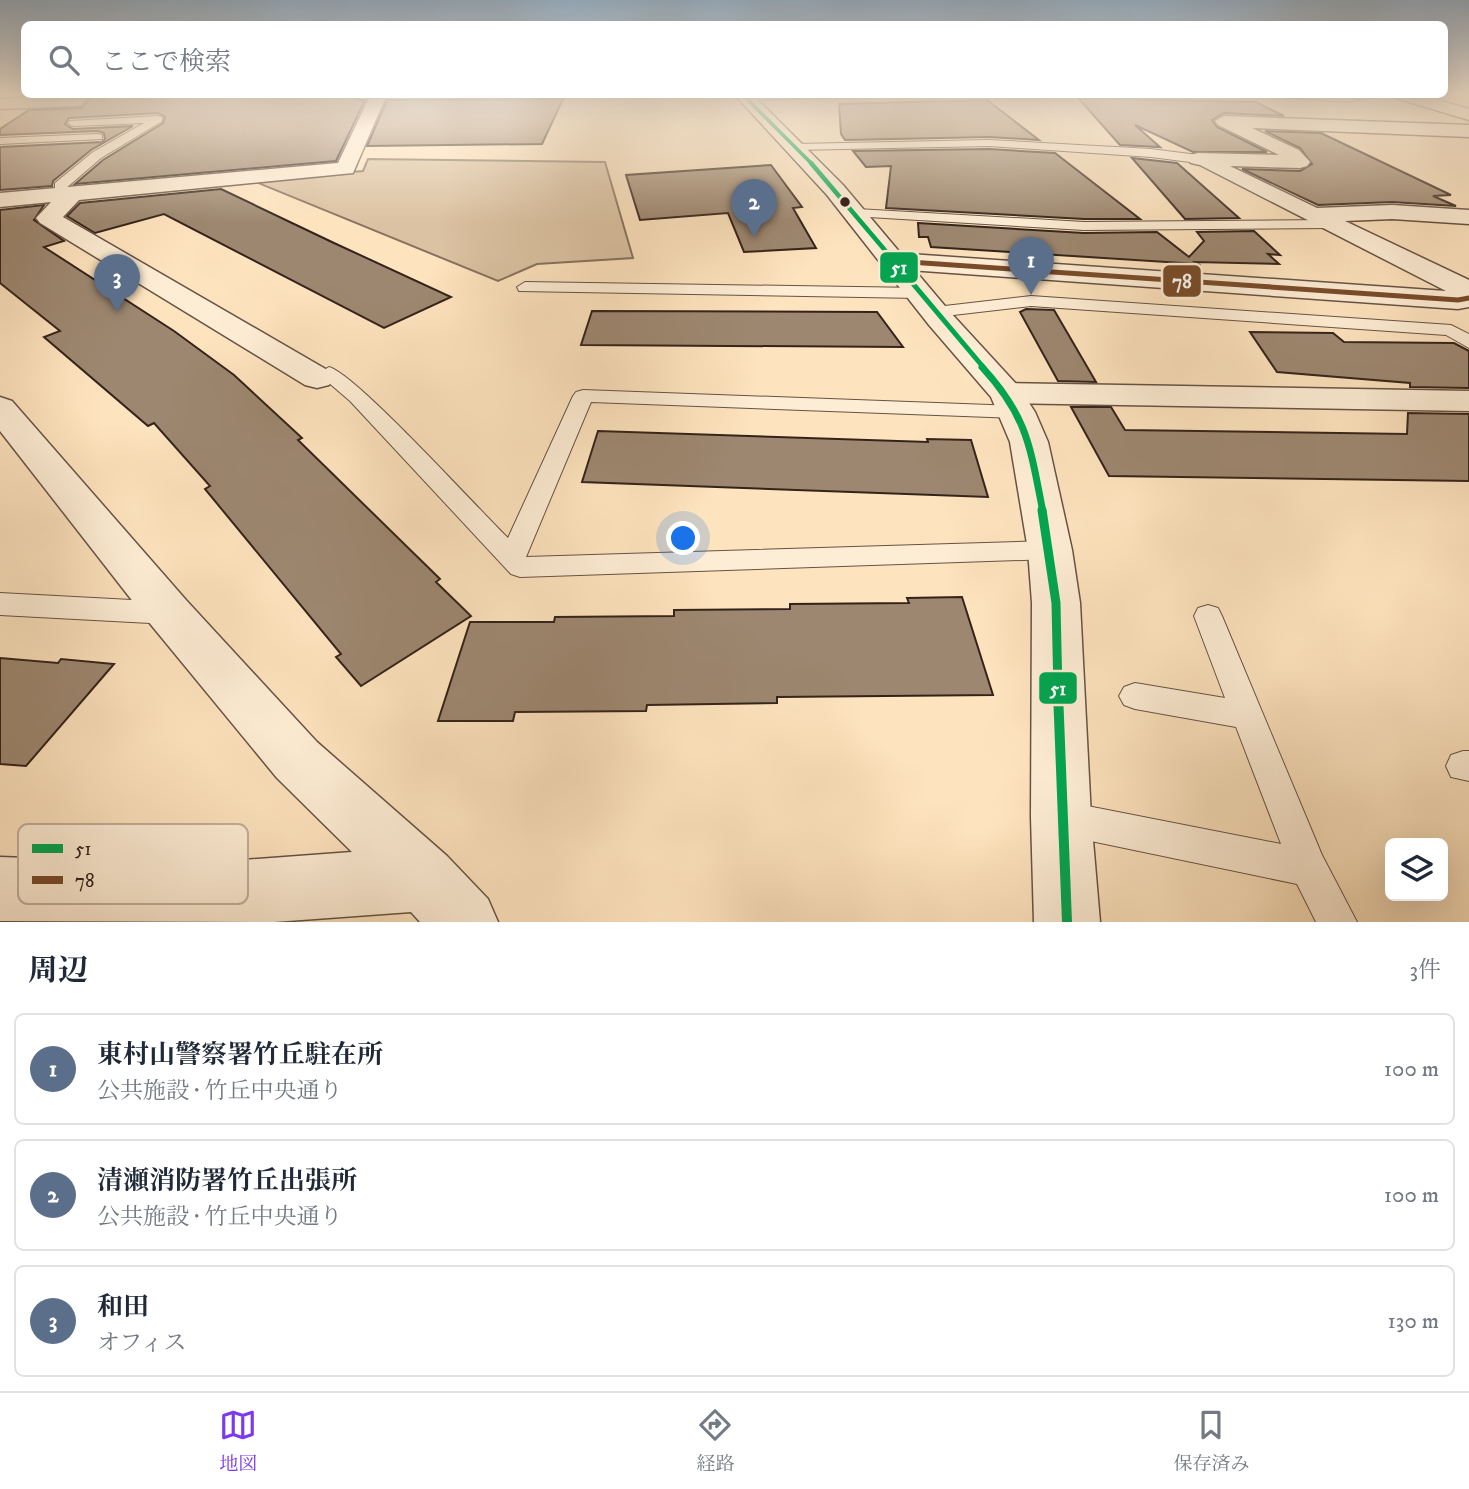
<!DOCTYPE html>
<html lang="ja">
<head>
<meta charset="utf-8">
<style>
  body { margin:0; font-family:"IM FELL DW Pica","Noto Serif JP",serif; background:#f6f6f7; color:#1f2937 }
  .controls { position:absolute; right:21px; bottom:21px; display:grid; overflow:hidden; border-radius:10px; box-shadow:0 7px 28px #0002 }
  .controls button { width:63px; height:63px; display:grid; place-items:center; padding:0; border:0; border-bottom:2px solid #e0e1e3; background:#fff; color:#1f2937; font:35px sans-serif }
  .you { position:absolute; left:684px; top:539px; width:24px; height:24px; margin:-18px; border:5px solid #fff; border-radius:50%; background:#1a73e8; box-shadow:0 0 0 10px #1a73e833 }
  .badge { display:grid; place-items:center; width:46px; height:46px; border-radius:50%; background:#7c3aed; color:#fff; font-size:23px; font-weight:700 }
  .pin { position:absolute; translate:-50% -58px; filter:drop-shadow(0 2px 4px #0008) }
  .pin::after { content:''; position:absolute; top:37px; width:24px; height:21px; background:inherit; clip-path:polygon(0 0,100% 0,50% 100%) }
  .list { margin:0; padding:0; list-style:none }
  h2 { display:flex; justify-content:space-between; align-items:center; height:91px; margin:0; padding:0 28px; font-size:30px }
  h2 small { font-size:23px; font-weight:400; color:#747a83 }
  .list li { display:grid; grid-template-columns:46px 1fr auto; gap:21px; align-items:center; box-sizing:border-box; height:112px; margin:0 14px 14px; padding:0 14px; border:2px solid #e0e1e3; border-radius:10px }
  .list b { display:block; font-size:26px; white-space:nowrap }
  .list p { margin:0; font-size:23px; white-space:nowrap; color:#747a83 }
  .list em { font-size:23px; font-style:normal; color:#747a83 }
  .icon { flex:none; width:38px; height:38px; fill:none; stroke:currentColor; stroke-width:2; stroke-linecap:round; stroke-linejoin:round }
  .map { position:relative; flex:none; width:1469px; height:922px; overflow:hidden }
  .search { position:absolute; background:#fff; box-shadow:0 7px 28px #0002; left:21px; right:21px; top:21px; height:77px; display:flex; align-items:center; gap:18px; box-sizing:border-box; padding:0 24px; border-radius:10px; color:#747a83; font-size:26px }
  .sheet { height:469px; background:#fff }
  nav { display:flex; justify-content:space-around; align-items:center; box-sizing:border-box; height:98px; border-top:2px solid #e0e1e3; background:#fff; font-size:19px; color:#747a83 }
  nav a { display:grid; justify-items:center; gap:4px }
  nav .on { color:#7c3aed }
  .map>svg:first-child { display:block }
  .green { fill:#dbc2a2; stroke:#88725e; stroke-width:2 }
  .building { fill:#9d8770; stroke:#35231b; stroke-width:2 }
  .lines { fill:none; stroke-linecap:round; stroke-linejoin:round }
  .service-casing { stroke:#675344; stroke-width:2 }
  .minor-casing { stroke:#675344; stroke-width:3 }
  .tertiary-casing { stroke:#675344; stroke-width:3 }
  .service { fill:#feedd5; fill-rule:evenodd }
  .minor { fill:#feedd5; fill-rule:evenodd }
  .tertiary { fill:#feedd5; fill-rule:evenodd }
  .bus-1-far5-casing { stroke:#feedd5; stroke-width:6 }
  .bus-1-far4-casing { stroke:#feedd5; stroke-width:8 }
  .bus-1-far3-casing { stroke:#feedd5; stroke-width:10 }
  .bus-1-far2-casing { stroke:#feedd5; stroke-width:12 }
  .bus-1-far1-casing { stroke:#feedd5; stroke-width:14 }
  .bus-1-casing { stroke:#feedd5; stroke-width:16 }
  .bus-2-casing { stroke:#feedd5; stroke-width:10 }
  .bus-1-far5 { stroke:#00a651; stroke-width:3.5 }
  .bus-1-far4 { stroke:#00a651; stroke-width:4.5 }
  .bus-1-far3 { stroke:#00a651; stroke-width:5 }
  .bus-1-far2 { stroke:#00a651; stroke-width:7 }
  .bus-1-far1 { stroke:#00a651; stroke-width:9 }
  .bus-1 { stroke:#00a651; stroke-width:10 }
  .bus-2 { stroke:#7a4b2a; stroke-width:5 }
  .bus-dot { fill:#35231b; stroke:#feedd5; stroke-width:2.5 }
  .key { fill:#feedd5; stroke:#c2b09d; stroke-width:2 }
  .key-label { font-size:19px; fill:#35231b }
  .line-badge { stroke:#feedd5; stroke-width:2.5 }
  .badge-label { font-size:19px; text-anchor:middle; font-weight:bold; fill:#fff }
</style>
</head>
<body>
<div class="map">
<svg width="1469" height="922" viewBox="0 0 1469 922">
  <rect width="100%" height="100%" fill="#fde3be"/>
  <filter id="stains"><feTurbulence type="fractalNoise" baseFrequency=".00286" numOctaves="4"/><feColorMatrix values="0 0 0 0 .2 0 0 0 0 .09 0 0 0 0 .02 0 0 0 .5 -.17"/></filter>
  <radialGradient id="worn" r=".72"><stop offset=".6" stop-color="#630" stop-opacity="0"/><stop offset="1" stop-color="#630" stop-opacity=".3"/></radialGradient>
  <polygon class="green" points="368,159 605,162 633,258 537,264 498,281 251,180 363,171"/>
  <g class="building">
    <polygon points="94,94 360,94 358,100 365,100 336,161 75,184 103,160 163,123 165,117 158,113 69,118 65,124 73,129 133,126 91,150 53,181 52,186 0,190 0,147 102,142 105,139 104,133 98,131 0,135 0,129 29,110 81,108"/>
    <polygon points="1078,98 1256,102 1284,116 1224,113 1212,120 1217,127 1267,152 1193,152 1135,125 1160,147 1120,145"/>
    <polygon points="563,99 542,144 367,146 387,100"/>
    <polygon points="987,100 1039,140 989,137 845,140 841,134 839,104"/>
    <polygon points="1265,131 1321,133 1451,195 1433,196 1456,206 1392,202 1318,205 1242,169 1300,171 1312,164 1300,148"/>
    <polygon points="989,149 1055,153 1140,219 1084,219 886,208 891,166 866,167 853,151"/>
    <polygon points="1132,158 1177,163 1239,218 1185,219"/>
    <polygon points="771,165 802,207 793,208 816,248 744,252 728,213 640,220 626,175"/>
    <polygon points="221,189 334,243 451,297 384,328 164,214 95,233 67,216 80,203"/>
    <polygon points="44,205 34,220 64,241 44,247 174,331 234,375 302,438 298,440 440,579 436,582 471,616 361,686 336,657 341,654 205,489 210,486 154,423 148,426 44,337 60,331 0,283 0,210"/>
    <polygon points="918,223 1084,233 1157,232 1189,257 1204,241 1197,232 1254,231 1280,255 1268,254 1279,264 1195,262 1198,264 931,247 928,237 919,237"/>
    <polygon points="1026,309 1054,310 1096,382 1058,381 1020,312"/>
    <polygon points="592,311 877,312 903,347 581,345"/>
    <polygon points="1250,332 1333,333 1344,342 1454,343 1469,351 1469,388 1410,387 1410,383 1277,372"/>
    <polygon points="1071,407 1111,407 1125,430 1407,434 1408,413 1469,414 1469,481 1109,476"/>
    <polygon points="598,431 928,442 927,439 971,440 988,497 582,482"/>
    <polygon points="962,597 993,695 777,697 777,703 647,705 646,711 515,712 513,721 438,721 470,622 554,622 555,617 674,616 674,610 790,609 790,604 909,603 907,598"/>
    <polygon points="0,658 58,663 61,659 114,664 26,766 0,764"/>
  </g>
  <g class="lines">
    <defs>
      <g id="service">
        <polygon points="743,94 864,94 860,97 745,100 740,97"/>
        <polygon points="1245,94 1393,94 1347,102"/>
        <polygon points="158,116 162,117 162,121 101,158 65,189 55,189 55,183 93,152 144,123 73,126 68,123 69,121"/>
        <polygon points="98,134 102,135 102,139 0,144 0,138"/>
        <polygon points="989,140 1151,149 1198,155 1204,159 1198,163 1151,157 989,146 795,150 789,147 795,144"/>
        <polygon points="857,209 1084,222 1331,220 1338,224 1331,228 1084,230 852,216 852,210"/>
        <polygon points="525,282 919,288 927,293 919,298 519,291 517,287"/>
        <polygon points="1031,296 1451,325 1469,334 1469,348 1446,335 1031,306 936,317 927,312 936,307"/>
        <path d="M329 367C356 374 479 510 508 538L573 396 576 392 583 390 1017 406 1024 408 1027 412 1024 416 1017 418 591 402 526 557 1050 541 1059 544 1063 550 1059 556 1050 559 520 577 511 574 350 401 322 377 319 373Z"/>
        <polygon points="0,593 169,602 179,605 183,613 179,621 169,624 0,615"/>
        <polygon points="1208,605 1218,608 1222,616 1322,855 1357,922 1316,922 1297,884 1062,835 1049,830 1044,818 1049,806 1062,801 1281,844 1236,727 1135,709 1124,705 1119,696 1124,687 1135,683 1225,698 1194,616 1198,608"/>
        <polygon points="1463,751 1469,751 1469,781 1451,777 1446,766 1451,755"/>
      </g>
      <g id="minor">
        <polygon points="92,94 81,105 75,106 0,109 0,99"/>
        <polygon points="371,94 387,94 353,173 79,200 63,217 329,371 334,378 329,385 317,388 305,385 40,223 36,218 51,202 0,207 0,193 338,163"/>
        <polygon points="1224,116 1469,125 1469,137 1252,128 1299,150 1310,162 1307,166 1300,168 1230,166 1317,208 1392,205 1469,210 1469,224 1392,219 1345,221 1469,280 1469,307 1458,309 895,269 886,267 882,261 886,255 895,253 1446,291 1200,165 1191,163 1188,159 1191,155 1198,153 1279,155 1218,125 1215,121"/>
        <polygon points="1006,383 1469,391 1469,411 1006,403 994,400 989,393 994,386"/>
        <polygon points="0,397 12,401 186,600 317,742 447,856 488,899 498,922 420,922 411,912 274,922 0,921 0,857 188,864 352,852 277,778 152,626 0,431"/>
      </g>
      <g id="tertiary">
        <polygon points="734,94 752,94 843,185 950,312 1018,386 1035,412 1048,442 1072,550 1080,603 1091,817 1100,922 1034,922 1031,817 1032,603 1028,550 1010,442 991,397 929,325 827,195"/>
        <polygon points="1390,94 1417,94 1469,109 1469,120 1392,97"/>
      </g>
    </defs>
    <use href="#service" class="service-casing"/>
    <use href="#minor" class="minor-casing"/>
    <use href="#tertiary" class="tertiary-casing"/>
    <use href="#service" class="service"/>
    <use href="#minor" class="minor"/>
    <use href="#tertiary" class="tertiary"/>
    <defs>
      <polyline id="bus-1-far5" points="742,94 813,165"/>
      <polyline id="bus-1-far4" points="811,163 889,255"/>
      <polyline id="bus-1-far3" points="887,253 984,368"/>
      <path id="bus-1-far2" d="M982 367C1028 417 1030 447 1043 512"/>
      <polyline id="bus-1-far1" points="1042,510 1056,603 1058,693"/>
      <polyline id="bus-1" points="1058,692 1067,922"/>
      <polyline id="bus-2" points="895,261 1458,300 1469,298"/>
    </defs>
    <use href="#bus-1-far5" class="bus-1-far5-casing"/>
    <use href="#bus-1-far4" class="bus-1-far4-casing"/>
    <use href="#bus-1-far3" class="bus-1-far3-casing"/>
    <use href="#bus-1-far2" class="bus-1-far2-casing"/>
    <use href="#bus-1-far1" class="bus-1-far1-casing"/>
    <use href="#bus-1" class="bus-1-casing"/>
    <use href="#bus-2" class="bus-2-casing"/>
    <use href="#bus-1-far5" class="bus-1-far5"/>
    <use href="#bus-1-far4" class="bus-1-far4"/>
    <use href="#bus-1-far3" class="bus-1-far3"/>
    <use href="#bus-1-far2" class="bus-1-far2"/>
    <use href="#bus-1-far1" class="bus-1-far1"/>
    <use href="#bus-1" class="bus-1"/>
    <use href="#bus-2" class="bus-2"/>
  </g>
  <linearGradient id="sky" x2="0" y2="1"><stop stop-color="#95adc1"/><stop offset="0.42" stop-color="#fef2e2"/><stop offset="1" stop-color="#fef2e2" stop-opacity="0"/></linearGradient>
  <rect width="1469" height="222" fill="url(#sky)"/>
  <circle class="bus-dot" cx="845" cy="202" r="6"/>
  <rect x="18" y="824" width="230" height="80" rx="10" class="key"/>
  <rect x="32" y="844" width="31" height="9" fill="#00a651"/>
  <rect x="32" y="876" width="31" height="8" fill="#7a4b2a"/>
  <g class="key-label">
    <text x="75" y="855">51</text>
    <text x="75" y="887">78</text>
  </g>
  <g class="line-badge">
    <rect x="879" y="251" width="40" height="33" rx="7" fill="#00a651"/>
    <rect x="1162" y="264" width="40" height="34" rx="7" fill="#7a4b2a"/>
    <rect x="1038" y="671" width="40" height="34" rx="7" fill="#00a651"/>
  </g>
  <g class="badge-label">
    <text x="899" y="274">51</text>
    <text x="1182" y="288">78</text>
    <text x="1058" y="695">51</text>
  </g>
  <rect width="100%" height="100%" filter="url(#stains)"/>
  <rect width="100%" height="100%" fill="url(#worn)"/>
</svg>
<div class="controls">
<button><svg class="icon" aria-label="layers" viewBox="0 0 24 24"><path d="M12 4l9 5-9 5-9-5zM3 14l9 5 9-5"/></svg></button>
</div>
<div class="you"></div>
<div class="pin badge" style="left:1031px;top:295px;background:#5c6f8a">1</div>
<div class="pin badge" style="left:754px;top:237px;background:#5c6f8a">2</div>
<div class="pin badge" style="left:117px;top:312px;background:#5c6f8a">3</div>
<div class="search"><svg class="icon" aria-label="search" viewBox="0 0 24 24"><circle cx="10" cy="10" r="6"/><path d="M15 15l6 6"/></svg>ここで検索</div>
</div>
<section class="sheet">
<h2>周辺<small>3件</small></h2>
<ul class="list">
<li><span class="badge" style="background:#5c6f8a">1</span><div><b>東村山警察署竹丘駐在所</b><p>公共施設 · 竹丘中央通り</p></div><em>100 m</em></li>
<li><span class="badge" style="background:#5c6f8a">2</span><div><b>清瀬消防署竹丘出張所</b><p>公共施設 · 竹丘中央通り</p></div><em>100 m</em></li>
<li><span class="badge" style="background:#5c6f8a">3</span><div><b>和田</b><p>オフィス</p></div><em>130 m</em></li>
</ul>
</section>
<nav>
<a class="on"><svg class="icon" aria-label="map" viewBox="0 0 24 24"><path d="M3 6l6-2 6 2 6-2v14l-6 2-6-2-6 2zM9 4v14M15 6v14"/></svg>地図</a>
<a><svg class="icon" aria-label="directions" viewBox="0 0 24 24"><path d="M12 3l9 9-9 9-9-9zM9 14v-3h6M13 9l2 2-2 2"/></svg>経路</a>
<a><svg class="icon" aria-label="saved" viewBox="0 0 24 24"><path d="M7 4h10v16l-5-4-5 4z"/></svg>保存済み</a>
</nav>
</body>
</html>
